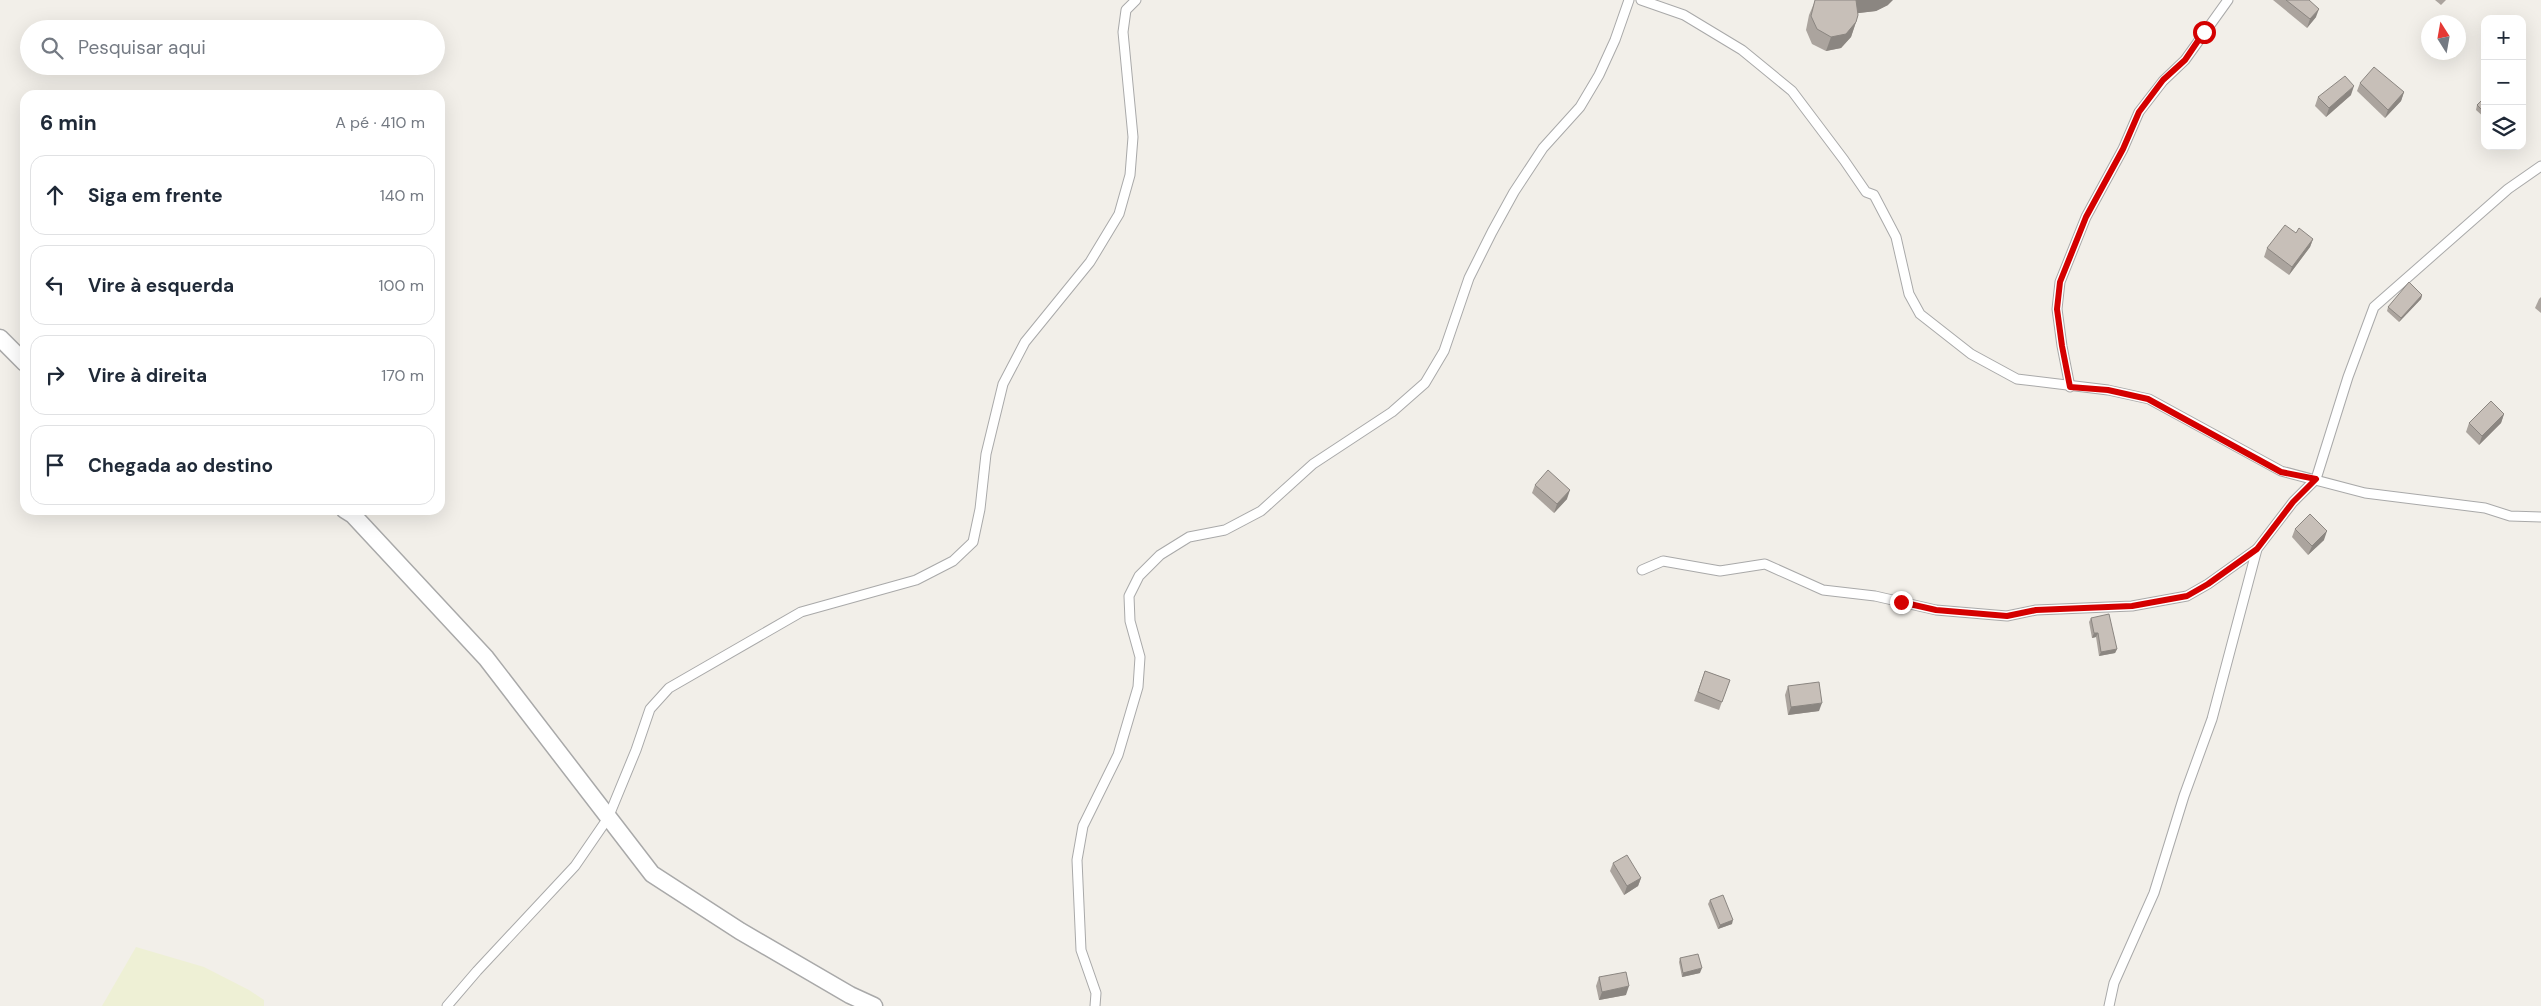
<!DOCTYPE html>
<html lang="pt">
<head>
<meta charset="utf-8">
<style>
  body { margin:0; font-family:"DM Sans",sans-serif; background:#f6f6f7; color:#1f2937 }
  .controls { position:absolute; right:15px; top:15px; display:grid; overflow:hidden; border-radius:10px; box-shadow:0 5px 20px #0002 }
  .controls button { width:45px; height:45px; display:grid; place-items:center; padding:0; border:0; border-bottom:1px solid #e0e1e3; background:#fff; color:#1f2937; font:25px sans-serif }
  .compass { position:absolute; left:2421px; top:15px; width:45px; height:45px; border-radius:50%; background:#fff; box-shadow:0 5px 20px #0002; rotate:349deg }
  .stop { position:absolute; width:15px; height:15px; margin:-11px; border:4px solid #d40000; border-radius:50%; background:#fff }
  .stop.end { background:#d40000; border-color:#fff; box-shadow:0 1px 5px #0008 }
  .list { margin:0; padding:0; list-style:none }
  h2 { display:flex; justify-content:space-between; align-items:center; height:65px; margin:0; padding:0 20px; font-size:21px }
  h2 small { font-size:16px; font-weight:400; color:#747a83 }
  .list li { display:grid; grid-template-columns:32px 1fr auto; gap:15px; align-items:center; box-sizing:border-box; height:80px; margin:0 10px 10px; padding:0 10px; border:1px solid #e0e1e3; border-radius:15px }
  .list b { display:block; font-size:19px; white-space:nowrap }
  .list em { font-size:16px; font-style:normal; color:#747a83 }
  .icon { flex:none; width:28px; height:28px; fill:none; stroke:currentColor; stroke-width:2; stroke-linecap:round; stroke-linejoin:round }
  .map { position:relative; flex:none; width:2541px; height:1006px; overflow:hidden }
  .search { position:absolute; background:#fff; box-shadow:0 5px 20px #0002; left:20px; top:20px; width:425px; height:55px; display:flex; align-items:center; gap:12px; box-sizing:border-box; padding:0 18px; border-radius:28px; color:#747a83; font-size:19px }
  .panel { position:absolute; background:#fff; box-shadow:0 5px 20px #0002; left:20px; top:90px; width:425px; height:425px; border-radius:15px }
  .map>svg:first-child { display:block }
  .farmland { fill:#eef0d5 }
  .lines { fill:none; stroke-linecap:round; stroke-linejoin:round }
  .service-casing { stroke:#a9a9a9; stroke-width:11 }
  .minor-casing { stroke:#a9a9a9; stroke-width:19 }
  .service { stroke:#fff; stroke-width:9 }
  .minor { stroke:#fff; stroke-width:16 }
  .wall { fill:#aba49e }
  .shaded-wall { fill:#8b8681 }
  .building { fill:#c7bfb8; stroke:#8b8681 }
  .route { stroke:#d40000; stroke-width:6 }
</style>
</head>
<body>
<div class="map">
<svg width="2541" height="1006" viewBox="0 0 2541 1006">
  <rect width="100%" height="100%" fill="#f2efe9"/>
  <polygon class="farmland" points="136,947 204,967 249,990 264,1000 264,1006 102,1006"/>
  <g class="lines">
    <defs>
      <g id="service">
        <polyline points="1641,0 1684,15 1742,50 1792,91 1844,160 1866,192 1874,195 1896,237 1909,294 1920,314 1971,354 2017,379 2108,390 2149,399 2281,471 2365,493 2485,508 2510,516 2541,517"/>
        <polyline points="2070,387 2062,346 2057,309 2060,282 2086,217 2123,149 2139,112 2163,81 2185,60 2228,0"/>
        <polyline points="1642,570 1663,561 1720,571 1765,564 1823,590 1875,596 1936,610 2007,616 2036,610 2132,606 2187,596 2208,584 2257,549"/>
        <polyline points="447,1006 477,971 575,866 608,818 636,750 650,709 669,688 801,612 916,580 953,561 973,542 980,509 986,454 1003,384 1025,342 1090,262 1119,214 1130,175 1133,137 1123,32 1126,10 1136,0"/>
        <polyline points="1095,1006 1096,993 1081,950 1077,860 1083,826 1118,755 1138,687 1140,657 1130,621 1129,596 1139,576 1160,555 1189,537 1225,530 1261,511 1313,464 1392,412 1425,383 1444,351 1469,278 1492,232 1514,192 1543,148 1580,107 1599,75 1615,40 1629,0"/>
        <polyline points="2109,1006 2114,983 2154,893 2184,796 2212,719 2257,549 2293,502 2316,479 2348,377 2374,307 2508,189 2541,166"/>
      </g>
      <g id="minor">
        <polyline points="0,338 25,363"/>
        <polyline points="345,510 353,515 486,658 652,874 740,931 850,995 874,1006"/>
      </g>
    </defs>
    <use href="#service" class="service-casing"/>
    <use href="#minor" class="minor-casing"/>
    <use href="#service" class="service"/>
    <use href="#minor" class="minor"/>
  </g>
  <g class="wall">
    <polygon points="2273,0 2309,0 2316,17 2307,28"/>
    <polygon points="2435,0 2446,0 2441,5"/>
    <polygon points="1815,1 1888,5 1876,11 1858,13 1856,22 1851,37 1841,48 1826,51 1812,44 1806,30 1809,15"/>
    <polygon points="2360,83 2404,92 2401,101 2385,118 2357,91"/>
    <polygon points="2351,95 2326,117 2315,106 2318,97"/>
    <polygon points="2485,97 2485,118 2476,110 2477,105"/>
    <polygon points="2296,233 2313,239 2310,247 2289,275 2264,257 2267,248"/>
    <polygon points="2422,295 2421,299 2399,322 2387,311 2388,307"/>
    <polygon points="2541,297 2541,313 2535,308 2539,299"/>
    <polygon points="2504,414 2501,423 2479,445 2466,432 2469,423"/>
    <polygon points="1535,485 1567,499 1554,513 1532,493"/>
    <polygon points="2295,529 2324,540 2308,555 2292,537"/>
    <polygon points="2091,618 2117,649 2115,653 2099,656 2096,637 2092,638 2089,622"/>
    <polygon points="1705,671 1730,680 1719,710 1694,701"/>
    <polygon points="1788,686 1819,711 1788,715 1785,695"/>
    <polygon points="1613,863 1641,878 1638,886 1624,895 1610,871"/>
    <polygon points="1710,900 1732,924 1718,929 1708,904"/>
    <polygon points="1680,958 1700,973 1682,977 1679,962"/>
    <polygon points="1599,977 1626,995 1599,1000 1596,986"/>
  </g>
  <g class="shaded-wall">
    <polygon points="1856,0 1893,0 1888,5 1876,11 1851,14"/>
    <polygon points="2319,9 2316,17 2307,28 2310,19"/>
    <polygon points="1856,22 1851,37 1841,48 1826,51 1831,37"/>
    <polygon points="2354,86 2351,95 2326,117 2329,108"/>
    <polygon points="2404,92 2401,101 2385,118 2388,110"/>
    <polygon points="2313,239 2310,247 2289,275 2292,267"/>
    <polygon points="2422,295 2421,299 2399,322 2401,318"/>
    <polygon points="2504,414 2501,423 2479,445 2482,436"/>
    <polygon points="1570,490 1567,499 1554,513 1557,504"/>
    <polygon points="2327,531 2324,540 2308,555 2312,546"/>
    <polygon points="2094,633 2098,633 2096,637 2092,638"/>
    <polygon points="2117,649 2115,653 2099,656 2101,652"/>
    <polygon points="1822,703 1819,711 1788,715 1791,707"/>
    <polygon points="1641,878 1638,886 1624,895 1627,886"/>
    <polygon points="1733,920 1732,924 1718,929 1720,925"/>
    <polygon points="1702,968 1700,973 1682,977 1683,973"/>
    <polygon points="1629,986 1626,995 1599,1000 1602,992"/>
  </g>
  <g class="building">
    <polygon points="1815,0 1856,0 1858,15 1856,22 1846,34 1831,37 1817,29 1811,16"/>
    <polygon points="2286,0 2309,0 2319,9 2310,19"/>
    <polygon points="2374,67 2404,92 2388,110 2360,83"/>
    <polygon points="2345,76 2354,86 2329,108 2318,97"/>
    <polygon points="2485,97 2485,113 2477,105"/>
    <polygon points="2285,225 2296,233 2299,228 2313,239 2292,267 2267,248"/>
    <polygon points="2409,282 2422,295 2401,318 2388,307"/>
    <polygon points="2491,401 2504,414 2482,436 2469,423"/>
    <polygon points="1548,470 1570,490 1557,504 1535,485"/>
    <polygon points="2310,514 2327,531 2312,546 2295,529"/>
    <polygon points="2109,614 2117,649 2101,652 2098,633 2094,633 2091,618"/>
    <polygon points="1705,671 1730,680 1722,702 1698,692"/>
    <polygon points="1819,682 1822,703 1791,707 1788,686"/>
    <polygon points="1627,855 1641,878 1627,886 1613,863"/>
    <polygon points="1723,895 1733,920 1720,925 1710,900"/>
    <polygon points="1698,954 1702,968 1683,973 1680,958"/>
    <polygon points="1626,972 1629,986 1602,992 1599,977"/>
  </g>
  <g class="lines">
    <polyline class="route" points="1901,602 1936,610 2007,616 2036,610 2132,606 2187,596 2208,584 2257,549 2293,502 2316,479 2281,472 2148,399 2108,390 2070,387 2062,346 2057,309 2060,282 2086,217 2123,149 2139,112 2163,80 2185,60 2204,32"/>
  </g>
</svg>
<div class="controls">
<button>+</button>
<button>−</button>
<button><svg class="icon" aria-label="layers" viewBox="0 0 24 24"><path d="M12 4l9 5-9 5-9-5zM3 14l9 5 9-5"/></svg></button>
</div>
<svg class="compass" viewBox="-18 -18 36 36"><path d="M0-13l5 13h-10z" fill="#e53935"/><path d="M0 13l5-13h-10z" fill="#747a83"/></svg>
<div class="stop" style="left:2204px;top:32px"></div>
<div class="stop end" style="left:1901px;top:602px"></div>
<div class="search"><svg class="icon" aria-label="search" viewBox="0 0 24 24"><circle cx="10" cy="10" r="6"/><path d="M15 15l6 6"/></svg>Pesquisar aqui</div>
<section class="panel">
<h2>6 min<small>A pé · 410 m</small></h2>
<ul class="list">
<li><svg class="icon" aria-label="ahead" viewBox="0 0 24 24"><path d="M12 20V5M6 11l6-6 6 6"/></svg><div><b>Siga em frente</b></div><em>140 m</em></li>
<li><svg class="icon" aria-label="left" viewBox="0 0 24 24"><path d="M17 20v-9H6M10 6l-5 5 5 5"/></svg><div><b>Vire à esquerda</b></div><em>100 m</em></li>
<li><svg class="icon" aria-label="right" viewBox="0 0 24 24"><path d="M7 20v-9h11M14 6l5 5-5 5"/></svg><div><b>Vire à direita</b></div><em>170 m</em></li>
<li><svg class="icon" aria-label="arrive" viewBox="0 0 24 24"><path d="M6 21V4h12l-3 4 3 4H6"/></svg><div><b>Chegada ao destino</b></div></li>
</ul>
</section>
</div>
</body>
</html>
